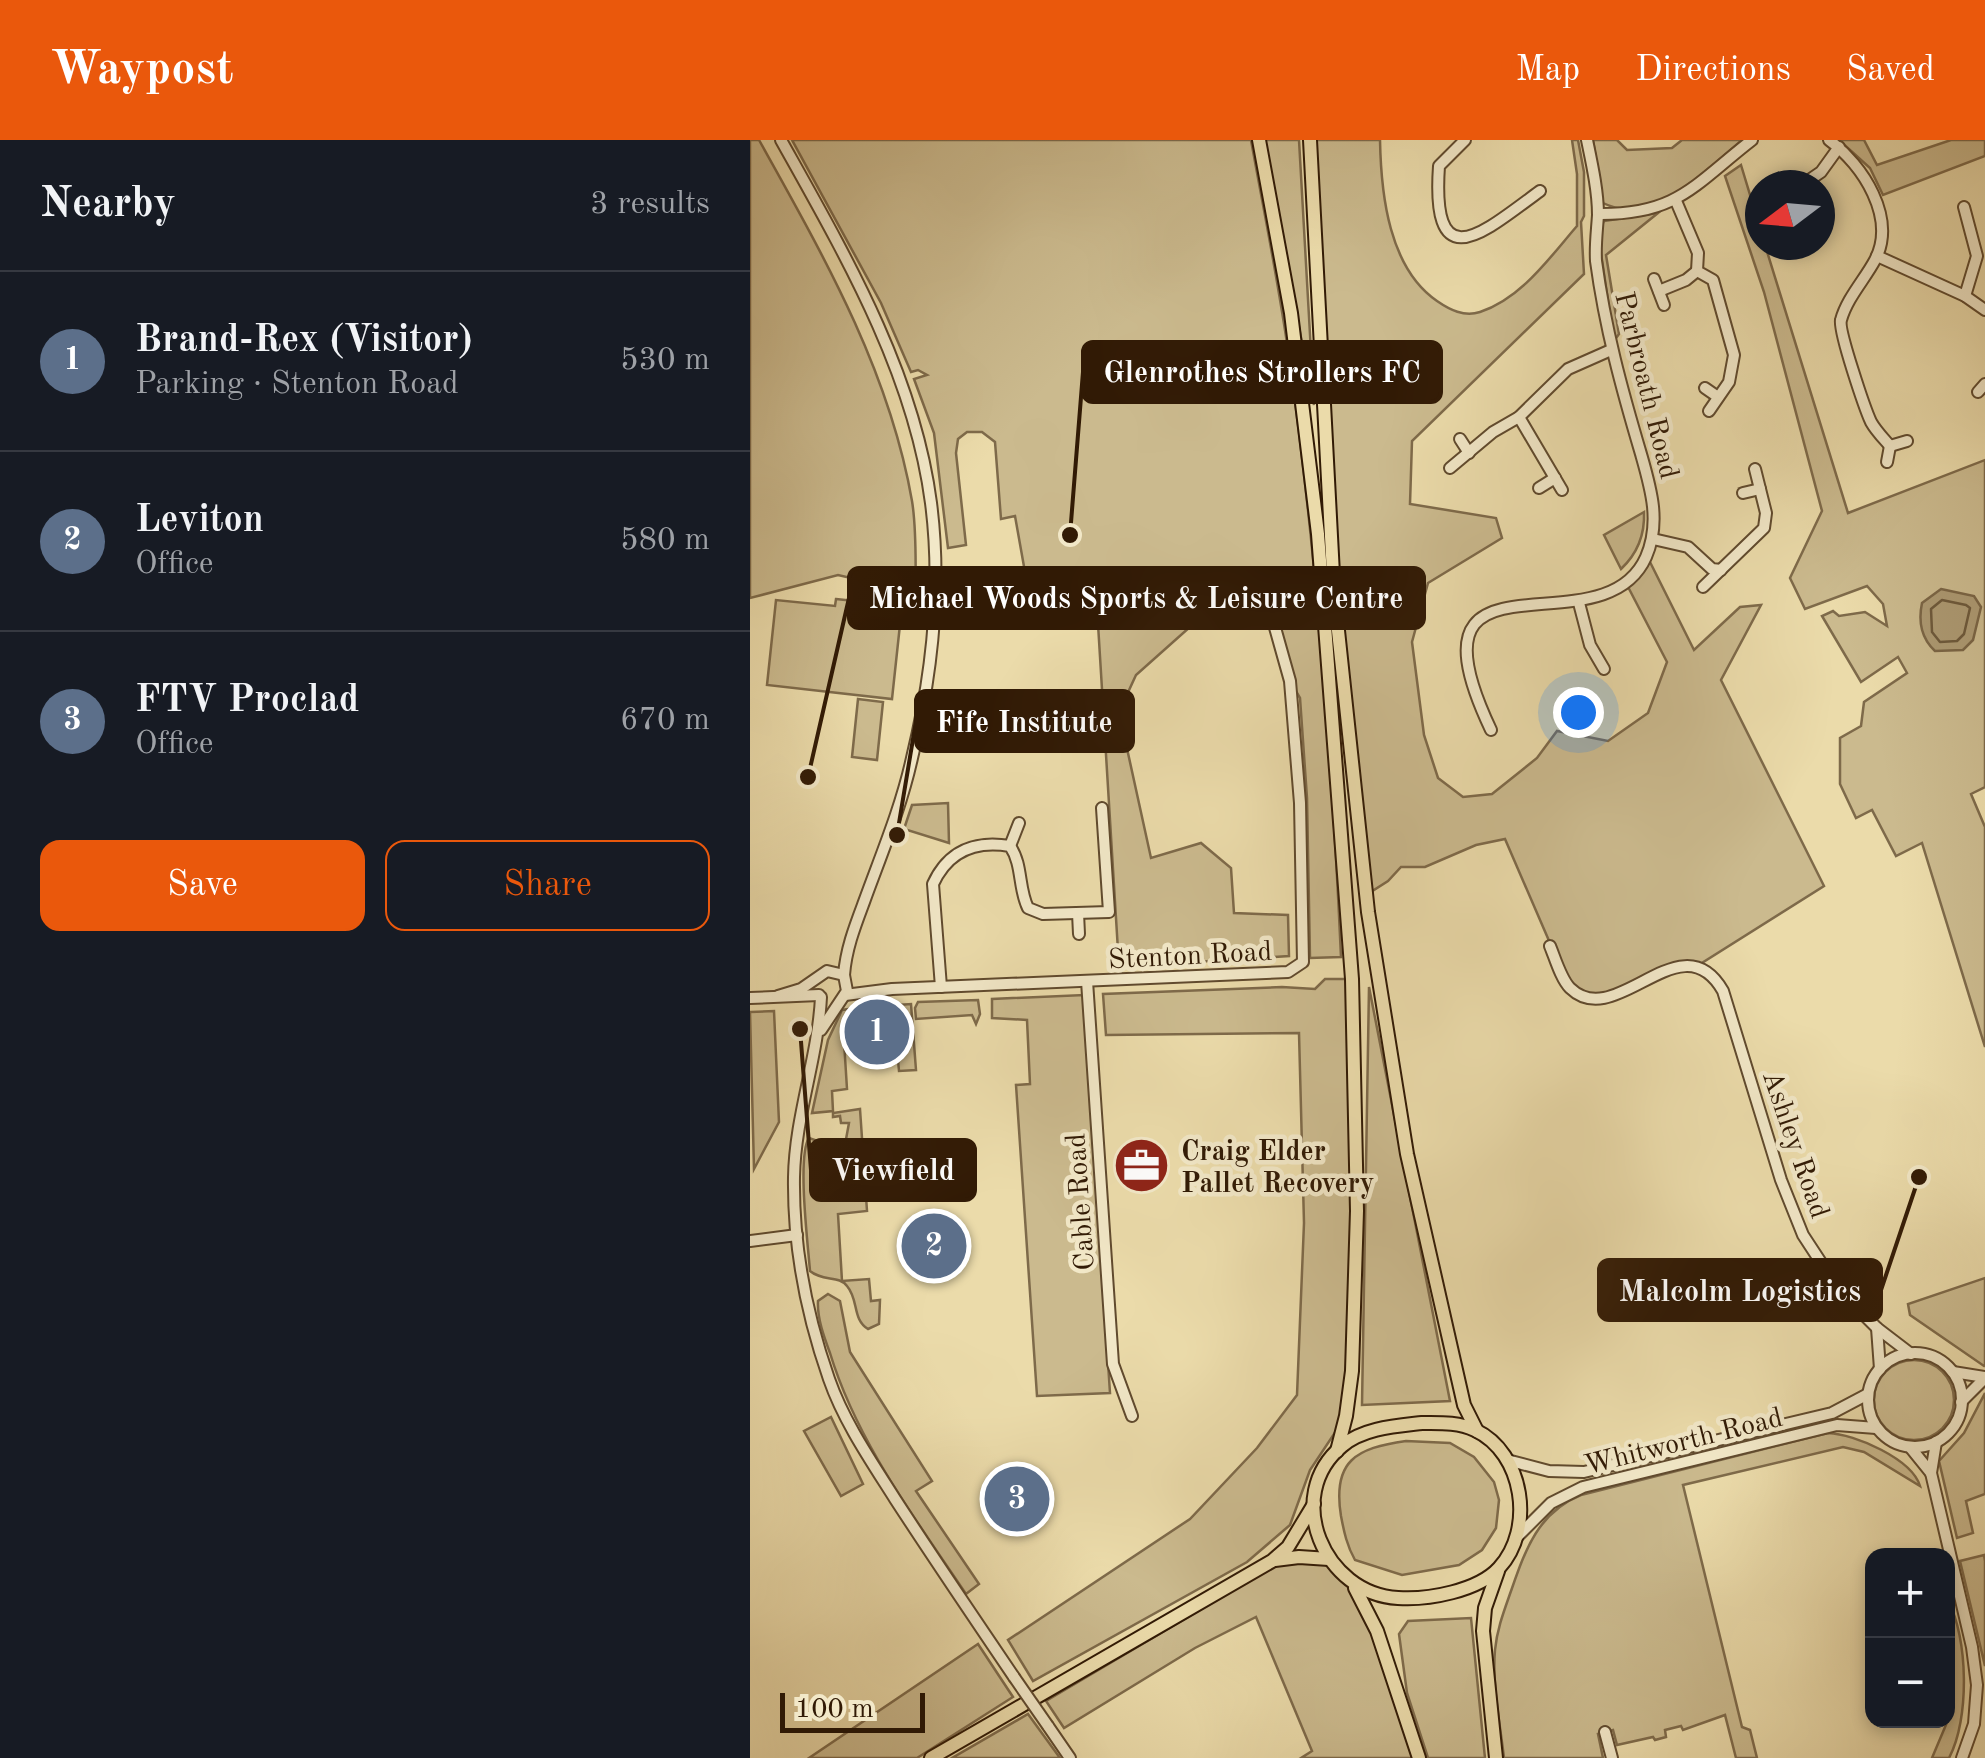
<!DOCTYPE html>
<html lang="en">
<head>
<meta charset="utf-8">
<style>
  body { margin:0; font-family:"Old Standard TT",serif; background:#242831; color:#f1f3f6 }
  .controls { position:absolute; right:30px; bottom:30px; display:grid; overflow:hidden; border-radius:20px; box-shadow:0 5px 15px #0003 }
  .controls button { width:90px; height:90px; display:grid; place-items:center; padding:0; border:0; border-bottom:2px solid #363941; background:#171b24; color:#f1f3f6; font:50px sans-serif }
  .compass { position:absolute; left:995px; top:30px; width:90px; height:90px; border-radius:50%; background:#171b24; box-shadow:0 5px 15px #0003; rotate:254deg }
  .scale { position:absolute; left:30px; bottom:25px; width:145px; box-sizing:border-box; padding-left:10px; border:5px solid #311a05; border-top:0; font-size:28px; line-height:35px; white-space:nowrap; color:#311a05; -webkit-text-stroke:8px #f2e8c8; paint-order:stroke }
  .you { position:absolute; left:828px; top:572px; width:35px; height:35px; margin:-25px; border:8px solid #fff; border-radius:50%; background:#1a73e8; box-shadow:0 0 0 15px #1a73e833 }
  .badge { display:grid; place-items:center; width:65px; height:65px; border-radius:50%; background:#ea580c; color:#fff; font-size:32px; font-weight:700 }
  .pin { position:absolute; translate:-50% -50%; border:5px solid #fff; box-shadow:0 2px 10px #0006 }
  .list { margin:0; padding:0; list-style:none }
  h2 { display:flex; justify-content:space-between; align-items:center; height:130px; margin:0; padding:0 40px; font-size:42px }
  h2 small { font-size:32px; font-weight:400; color:#9ea1a6 }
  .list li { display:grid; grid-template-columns:65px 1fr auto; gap:30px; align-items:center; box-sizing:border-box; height:180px; padding:0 40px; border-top:2px solid #363941 }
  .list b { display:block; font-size:38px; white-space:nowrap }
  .list p { margin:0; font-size:32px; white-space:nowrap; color:#9ea1a6 }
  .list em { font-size:32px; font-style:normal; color:#9ea1a6 }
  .actions { display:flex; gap:20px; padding:30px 40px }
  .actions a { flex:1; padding:22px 0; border:2px solid #ea580c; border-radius:20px; text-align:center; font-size:35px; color:#ea580c }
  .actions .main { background:#ea580c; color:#fff }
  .map { position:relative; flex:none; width:1235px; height:1618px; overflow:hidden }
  header { display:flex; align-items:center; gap:60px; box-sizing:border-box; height:140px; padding:0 50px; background:#ea580c; color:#fff }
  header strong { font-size:48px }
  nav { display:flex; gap:55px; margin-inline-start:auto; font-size:35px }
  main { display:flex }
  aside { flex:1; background:#171b24 }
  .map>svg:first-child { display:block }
  .green { fill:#cbba8e; stroke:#7e6a4a; stroke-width:2.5 }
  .water { fill:#ac9972; stroke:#7b6646; stroke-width:2.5 }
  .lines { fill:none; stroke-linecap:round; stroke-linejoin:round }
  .shore { stroke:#6e5a3c; stroke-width:2.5 }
  .minor-casing { stroke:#604a2e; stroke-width:14 }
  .major-casing { stroke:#311a05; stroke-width:16 }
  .minor { stroke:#f2e8c8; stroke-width:10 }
  .major { stroke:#ebdbaa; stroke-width:12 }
  .minor-bridge-casing { stroke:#604a2e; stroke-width:14; stroke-linecap:butt }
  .minor-bridge { stroke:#f2e8c8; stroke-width:10 }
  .labels { text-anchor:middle; stroke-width:9; stroke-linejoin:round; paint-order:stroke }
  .street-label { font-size:28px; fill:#311a05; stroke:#f2e8c8 }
  .poi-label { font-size:28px; font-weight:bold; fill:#311a05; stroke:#f2e8c8; text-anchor:start }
  .leader { fill:none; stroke:#311a05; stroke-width:4 }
  .callout-dot { fill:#311a05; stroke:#f2e8c8; stroke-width:4 }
  .callout { fill:#311a05; stroke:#311a05; stroke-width:4 }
  .callout-label { font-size:30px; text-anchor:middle; font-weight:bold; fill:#fff }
</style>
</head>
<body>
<header>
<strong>Waypost</strong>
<nav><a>Map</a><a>Directions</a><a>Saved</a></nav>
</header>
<main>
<aside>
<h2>Nearby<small>3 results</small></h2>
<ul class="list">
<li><span class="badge" style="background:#5c6f8a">1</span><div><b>Brand-Rex (Visitor)</b><p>Parking · Stenton Road</p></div><em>530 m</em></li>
<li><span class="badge" style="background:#5c6f8a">2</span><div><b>Leviton</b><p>Office</p></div><em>580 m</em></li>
<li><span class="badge" style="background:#5c6f8a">3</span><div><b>FTV Proclad</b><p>Office</p></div><em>670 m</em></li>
</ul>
<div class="actions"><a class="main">Save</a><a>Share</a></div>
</aside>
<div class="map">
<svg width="1235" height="1618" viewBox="0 0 1235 1618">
  <rect width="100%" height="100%" fill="#ebdbaa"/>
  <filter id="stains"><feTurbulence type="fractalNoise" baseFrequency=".002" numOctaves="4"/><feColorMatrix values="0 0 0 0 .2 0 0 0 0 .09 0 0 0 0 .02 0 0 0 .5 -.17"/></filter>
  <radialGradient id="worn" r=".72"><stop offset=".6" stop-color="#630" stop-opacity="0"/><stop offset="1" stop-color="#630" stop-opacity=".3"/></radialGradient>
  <g class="green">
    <path d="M0 0H9C73 115 139 229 162 361 167 391 165 423 166 453L88 435 0 458Z"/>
    <path d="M42 0H501C514 72 529 145 539 217 567 416 582 617 591 817L560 818 557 658 550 558 540 541 513 445 496 437 386 535 369 572 401 718 451 703 481 728 484 773 538 775 539 816 369 827 348 484 283 477 265 376 251 379 245 302 232 292H217L208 299 206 313 216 405 198 408 184 293 164 239 177 235 168 230 161 232 131 163Z"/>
    <polygon points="513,0 549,0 564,265"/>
    <path d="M560 0H630C631 55 639 128 687 161 700 170 714 177 730 172 772 158 800 117 827 86V34L822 0H828L834 32V76L831 82 834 134 662 301 660 364 746 378 752 398 678 443 662 502 674 595 688 638 713 657 742 654 787 618 807 591 858 601 898 573 917 522 876 443 897 416 944 510 990 467 1011 465 971 540 1074 746 947 826C896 829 867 874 819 847L755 699 726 705 675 727H651L638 741 616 755 584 453Z"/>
    <path d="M843 0H867L877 10 922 8 932 0H992C958 29 901 87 853 63Z"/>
    <polygon points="1089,0 1114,0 1127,25 1201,0 1235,0 1235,16 1133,55 1120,28"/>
    <polygon points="991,25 1010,88 1010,105 1015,105 1098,373 1235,320 1235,647 1221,654 1235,687 1235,907 1172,703 1146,716 1122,670 1106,678 1090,644 1090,598 1111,586 1114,562 1157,533 1148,517 1111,542 1072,476 1083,471 1089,476 1115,472 1137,486 1133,464 1117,446 1055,469 1040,438 1072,371 1014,152 975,36"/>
    <polygon points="908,73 856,115 869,194 864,201 848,93 854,81"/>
    <path d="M894 372C895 395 888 413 871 429L854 395Z"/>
    <polygon points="86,459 152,466 142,559 17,545 26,460 85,466"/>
    <polygon points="108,559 133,562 127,620 102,617"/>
    <polygon points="198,663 199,703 154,689 162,665"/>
    <polygon points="575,839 602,839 607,1071 596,1276 560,1330 540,1385 497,1422 283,1541 258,1500 440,1379 507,1308 547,1255 554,1083 549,893 356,895 353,854 532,847 565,849"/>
    <polygon points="619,847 700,1261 612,1265"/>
    <polygon points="334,855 360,1253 287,1256 266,945 280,944 277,880 242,878 242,859"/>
    <polygon points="228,860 230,874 226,884 222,875 166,879 165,868 168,862"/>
    <polygon points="137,864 141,877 135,882 96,884 98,900 94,901 97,949 82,951 83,971 62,973 78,900 92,870"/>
    <polygon points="161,864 166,930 149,931 146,898 157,897 156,886 145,882 144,869 147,865"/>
    <polygon points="24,871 29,982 4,1029 0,872"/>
    <path d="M110 969 117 1071 88 1074 92 1141 119 1139 121 1161 130 1160 129 1184 118 1189C102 1179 109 1160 97 1146 89 1135 73 1142 60 1131 58 1105 47 1016 59 998L94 1010 99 983H91L90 976 83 977V973Z"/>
    <polygon points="1235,1138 1235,1225 1234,1226 1160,1175 1158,1164"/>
    <path d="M78 1154 90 1161 100 1212 182 1341 166 1351 229 1444 216 1454C165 1378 107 1302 80 1213 74 1197 67 1178 68 1161Z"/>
    <circle cx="1164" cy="1260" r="40"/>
    <polygon points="1235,1253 1235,1354 1216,1361 1223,1393 1207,1398 1189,1321 1214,1293"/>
    <polygon points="81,1277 113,1344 91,1356 54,1291"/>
    <path d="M1078 1293C1105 1294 1162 1319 1170 1346L1114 1312 1093 1307 933 1345 992 1587 1000 1590 1007 1618H986L975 1575 933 1590 931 1586 915 1590 916 1597 905 1600 903 1597 867 1605 863 1590 848 1594 853 1618H754C750 1583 742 1545 745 1510 747 1489 754 1471 761 1451 775 1411 788 1372 831 1355Z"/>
    <path d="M656 1301 700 1303 724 1317 744 1342 749 1360 746 1388 732 1410 709 1425 652 1435 605 1420C597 1406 594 1392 591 1376 582 1321 606 1308 656 1301Z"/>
    <polygon points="1234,1415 1235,1421 1235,1526 1210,1421"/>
    <polygon points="579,1419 610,1454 669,1618 551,1618 562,1611 506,1477 445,1508 314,1588 296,1561 509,1435 522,1421"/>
    <path d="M1198 1461C1218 1497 1220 1579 1199 1618H1182L1198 1580V1527L1200 1525Z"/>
    <polygon points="721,1478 735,1618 678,1618 657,1553 649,1494 658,1481"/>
    <polygon points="228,1504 263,1557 167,1618 59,1618"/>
    <polygon points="278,1574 310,1618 202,1618"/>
  </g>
  <path class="water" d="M1191 449 1224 456 1231 467 1223 500 1213 510 1185 511C1171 498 1168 482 1172 463Z"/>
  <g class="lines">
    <polygon class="shore" points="1192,460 1216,465 1220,468 1214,494 1207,501 1190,502 1182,492 1181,469"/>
    <defs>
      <g id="minor">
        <path d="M31 0C94 113 164 232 181 363 192 448 182 535 162 618 151 668 131 715 114 762 105 786 96 809 94 835"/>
        <path d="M715 0 689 26C681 141 734 92 790 51"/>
        <path d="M1079 0C1113 25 1147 78 1125 120 1115 139 1097 158 1091 180 1088 190 1115 269 1121 282 1126 291 1134 299 1140 306L1157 301"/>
        <polyline points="1052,45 1071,32 1089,7"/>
        <polyline points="926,61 948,113 947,131 963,140 984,215 979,242 959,271"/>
        <polyline points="1214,67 1227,116 1215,156"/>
        <path d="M848 74C927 75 944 45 1002 0"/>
        <polyline points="1127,116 1215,156 1235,170"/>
        <polyline points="904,139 914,165"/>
        <polyline points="909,151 936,140 947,131"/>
        <polyline points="955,248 968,257"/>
        <polyline points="1228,252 1235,244"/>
        <polyline points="769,277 812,350"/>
        <polyline points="710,299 719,313"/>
        <polyline points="1137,322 1140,306"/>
        <polyline points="700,328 743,292 769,277 818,229 861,210"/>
        <polyline points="789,348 805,338"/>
        <polyline points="993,353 1010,349"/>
        <polyline points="903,399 938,407 962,429 971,430"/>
        <polyline points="953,447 1014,388 1016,373 1005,329"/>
        <polyline points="829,463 840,505 854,529"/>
        <path d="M741 590C647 392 852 516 896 417 911 382 901 349 891 314 872 250 855 188 846 121 845 105 847 91 848 75 848 51 842 24 837 0"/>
        <polyline points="260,706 269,683"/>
        <polyline points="328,773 329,794"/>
        <path d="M800 806C805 818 811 839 820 848 866 893 931 778 973 851L1031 1040 1053 1095 1089 1150 1127 1188 1161 1214"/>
        <polyline points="337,841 363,1224 382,1276"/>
        <path d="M191 847 183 744C198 711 225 700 260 706 273 725 268 748 278 768L293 774 359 772 352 668"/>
        <polyline points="95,855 142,849 538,832 553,822 550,663 540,541 513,445"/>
        <polyline points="28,856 51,849 77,831 94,835 97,851 71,890"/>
        <path d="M71 857C68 918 45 976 44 1037 43 1105 57 1176 79 1239 94 1282 121 1321 145 1359 184 1419 224 1478 264 1537"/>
        <polyline points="0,858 69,855"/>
        <polyline points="0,1101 47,1095"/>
        <polyline points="1127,1188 1130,1229"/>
        <circle cx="1165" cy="1260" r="47"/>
        <polyline points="1203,1232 1235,1237"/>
        <polyline points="1211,1262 1235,1238"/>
        <polyline points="1186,1302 1181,1333 1222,1507 1227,1545 1224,1584 1212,1618"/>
        <polyline points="1160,1307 1181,1333"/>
        <polyline points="757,1320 799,1331 834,1332 1082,1273 1118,1254"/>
        <polyline points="768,1396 801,1363 833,1347 1087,1285 1126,1288"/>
        <polyline points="298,1586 320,1618"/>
        <polyline points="855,1592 862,1618"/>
      </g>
      <g id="major">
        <polyline points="509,0 541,173 568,394 602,839 607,1071 602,1231 596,1276 587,1311"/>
        <polyline points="560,0 584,453 618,772 657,1014 714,1265 727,1291"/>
        <path d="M672 1283C690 1283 708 1282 725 1290 774 1313 785 1389 749 1428 728 1451 678 1460 648 1458 574 1454 532 1356 592 1306 613 1288 646 1286 672 1283Z"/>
        <polyline points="525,1420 549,1417 579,1419"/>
        <polyline points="605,1448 627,1491 669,1618"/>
        <polyline points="181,1618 522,1421 538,1407 564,1364"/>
        <polyline points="746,1618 733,1491 735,1468 748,1431"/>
      </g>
    </defs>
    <use href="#minor" class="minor-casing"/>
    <use href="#major" class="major-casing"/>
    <use href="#minor" class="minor"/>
    <use href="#major" class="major"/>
    <defs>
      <polyline id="minor-bridge" points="264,1537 298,1586"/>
    </defs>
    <use href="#minor-bridge" class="minor-bridge-casing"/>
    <use href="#minor-bridge" class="minor-bridge"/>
  </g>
  <defs>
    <symbol id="office-disc" viewBox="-11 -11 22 22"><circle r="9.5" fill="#8f2418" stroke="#f2e8c8"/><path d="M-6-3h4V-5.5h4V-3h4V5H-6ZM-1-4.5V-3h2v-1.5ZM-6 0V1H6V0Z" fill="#fff"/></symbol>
  </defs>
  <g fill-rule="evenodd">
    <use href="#office-disc" x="360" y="994" width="63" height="63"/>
  </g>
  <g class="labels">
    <g class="street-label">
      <text transform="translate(898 245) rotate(76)" y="10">Parbroath Road</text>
      <text transform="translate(440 814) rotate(-3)" y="10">Stenton Road</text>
      <text transform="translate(1047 1004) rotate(71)" y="10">Ashley Road</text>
      <text transform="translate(329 1062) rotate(-94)" y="10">Cable Road</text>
      <text transform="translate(933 1300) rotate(-14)" y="10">Whitworth Road</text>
    </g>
    <g class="poi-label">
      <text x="431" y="1020">Craig Elder<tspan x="431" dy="32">Pallet Recovery</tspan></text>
    </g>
  </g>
  <path class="leader" d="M320 395L333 232M58 637L99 458M147 695L166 581M50 889L61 1030M1169 1037L1131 1150"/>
  <g class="callout-dot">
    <circle cx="320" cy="395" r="10"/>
    <circle cx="58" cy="637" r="10"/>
    <circle cx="147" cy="695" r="10"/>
    <circle cx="50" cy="889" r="10"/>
    <circle cx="1169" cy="1037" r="10"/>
  </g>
  <g class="callout">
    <rect x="333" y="202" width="358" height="60" rx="10"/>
    <rect x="99" y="428" width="575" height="60" rx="10"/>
    <rect x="166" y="551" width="217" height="60" rx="10"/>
    <rect x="61" y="1000" width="164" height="60" rx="10"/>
    <rect x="849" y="1120" width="282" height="60" rx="10"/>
  </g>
  <g class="callout-label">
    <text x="512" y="242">Glenrothes Strollers FC</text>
    <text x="386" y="468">Michael Woods Sports &amp; Leisure Centre</text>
    <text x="274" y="592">Fife Institute</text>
    <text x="143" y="1040">Viewfield</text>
    <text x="990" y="1161">Malcolm Logistics</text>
  </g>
  <rect width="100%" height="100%" filter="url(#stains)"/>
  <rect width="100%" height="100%" fill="url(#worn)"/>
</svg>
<div class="controls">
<button>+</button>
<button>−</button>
</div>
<svg class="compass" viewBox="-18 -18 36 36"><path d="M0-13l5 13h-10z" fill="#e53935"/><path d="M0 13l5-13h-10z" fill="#9ea1a6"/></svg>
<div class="scale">100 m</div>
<div class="you"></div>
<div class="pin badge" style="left:127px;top:892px;background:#5c6f8a">1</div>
<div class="pin badge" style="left:184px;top:1106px;background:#5c6f8a">2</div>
<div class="pin badge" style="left:267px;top:1359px;background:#5c6f8a">3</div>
</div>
</main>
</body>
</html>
